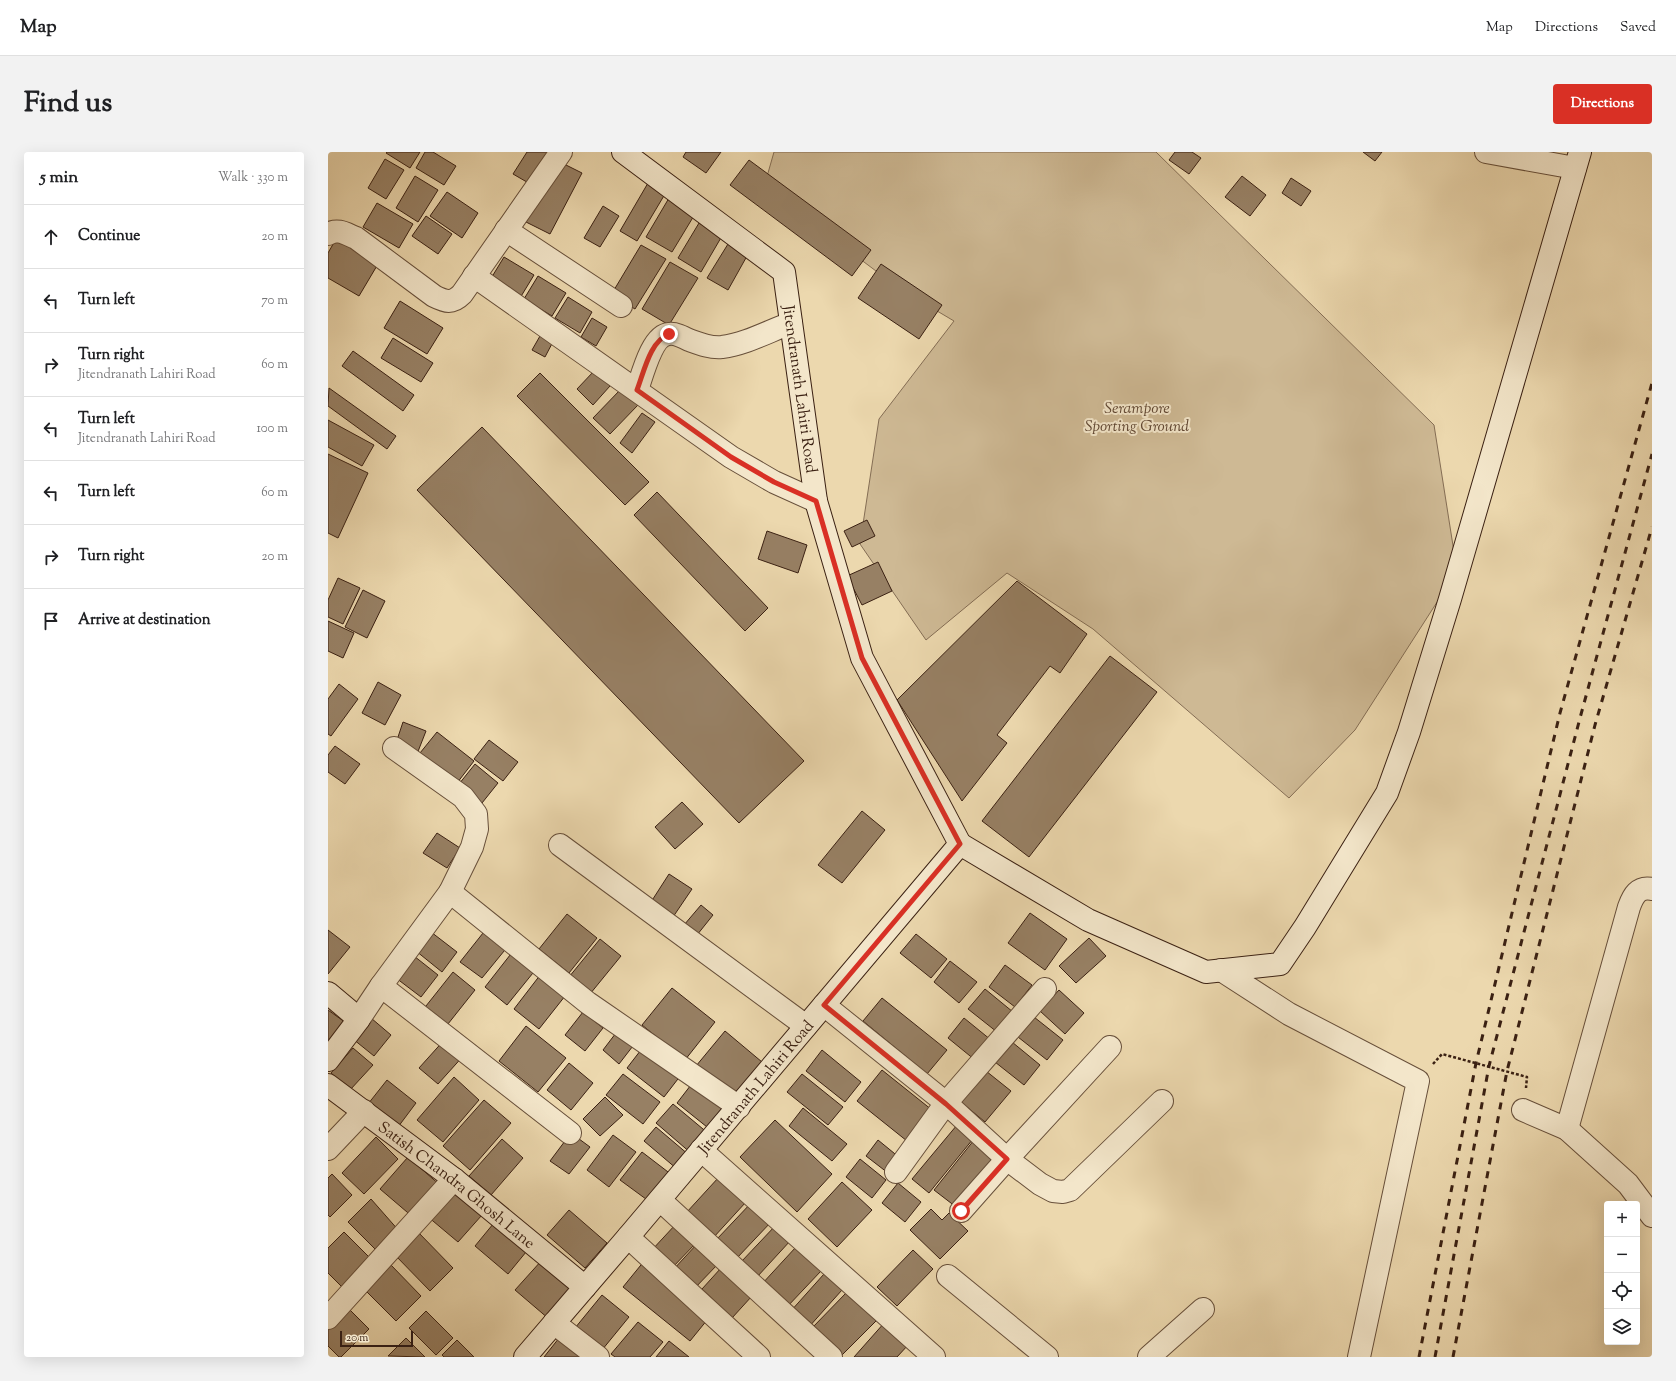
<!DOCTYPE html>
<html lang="en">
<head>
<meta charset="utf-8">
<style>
  body { margin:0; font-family:"Sorts Mill Goudy",serif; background:#f2f2f2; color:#202124 }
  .controls { position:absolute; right:12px; bottom:12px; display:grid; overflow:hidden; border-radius:4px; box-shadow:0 4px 16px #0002 }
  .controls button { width:36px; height:36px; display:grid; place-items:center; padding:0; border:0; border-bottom:1px solid #e0e0e0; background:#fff; color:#202124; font:20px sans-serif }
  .scale { position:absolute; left:12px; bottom:10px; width:73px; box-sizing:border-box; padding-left:4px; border:2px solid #3b2113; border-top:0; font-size:11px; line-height:14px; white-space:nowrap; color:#3b2113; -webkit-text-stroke:3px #f3e6ca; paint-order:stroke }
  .stop { position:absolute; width:12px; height:12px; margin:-9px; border:3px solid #d93025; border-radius:50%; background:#fff }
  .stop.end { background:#d93025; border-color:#fff; box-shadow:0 1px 4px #0008 }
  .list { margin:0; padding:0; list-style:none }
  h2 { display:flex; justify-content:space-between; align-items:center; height:52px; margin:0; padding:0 16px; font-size:17px }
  h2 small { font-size:13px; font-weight:400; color:#757577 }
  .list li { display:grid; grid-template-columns:26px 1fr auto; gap:12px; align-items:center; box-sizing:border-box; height:64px; padding:0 16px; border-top:1px solid #e0e0e0 }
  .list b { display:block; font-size:15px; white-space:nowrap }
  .list p { margin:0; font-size:13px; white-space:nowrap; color:#757577 }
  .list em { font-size:13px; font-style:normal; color:#757577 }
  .icon { flex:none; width:22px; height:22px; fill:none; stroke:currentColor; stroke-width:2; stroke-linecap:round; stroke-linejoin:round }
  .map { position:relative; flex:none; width:1324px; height:1205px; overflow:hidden; border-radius:4px }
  header { display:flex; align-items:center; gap:24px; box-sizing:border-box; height:56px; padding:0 20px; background:#fff; border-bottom:1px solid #e0e0e0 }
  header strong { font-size:19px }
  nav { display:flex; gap:22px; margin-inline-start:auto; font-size:14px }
  .intro { display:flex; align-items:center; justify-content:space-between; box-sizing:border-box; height:96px; padding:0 24px }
  h1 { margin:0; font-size:28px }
  .button { padding:10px 18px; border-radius:4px; background:#d93025; color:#fff; font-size:14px; font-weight:700 }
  main { display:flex; gap:24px; padding:0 24px }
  aside { flex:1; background:#fff; border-radius:4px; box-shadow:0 4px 16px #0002 }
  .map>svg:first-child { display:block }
  .green { fill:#ceb994; stroke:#846d54 }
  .building { fill:#978064; stroke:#3b2113 }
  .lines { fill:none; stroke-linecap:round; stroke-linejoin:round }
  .street-casing { stroke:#674f3a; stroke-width:24 }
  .secondary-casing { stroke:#3b2113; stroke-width:24 }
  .path { stroke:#3b2113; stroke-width:2.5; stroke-dasharray:3 2; stroke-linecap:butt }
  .street { stroke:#f3e6ca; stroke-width:22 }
  .secondary { stroke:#f3e6ca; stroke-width:22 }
  .rail { stroke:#3b2113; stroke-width:3; stroke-dasharray:7 7; stroke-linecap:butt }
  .route { stroke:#d93025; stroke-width:5 }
  .labels { text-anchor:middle; stroke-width:4; stroke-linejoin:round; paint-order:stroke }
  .street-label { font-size:16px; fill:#3b2113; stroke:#f3e6ca }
  .park-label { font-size:16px; font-style:italic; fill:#604733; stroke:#f3e6ca }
</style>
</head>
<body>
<header>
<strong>Map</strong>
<nav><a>Map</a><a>Directions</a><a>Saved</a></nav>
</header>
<div class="intro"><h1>Find us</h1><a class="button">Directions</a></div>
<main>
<aside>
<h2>5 min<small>Walk · 330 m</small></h2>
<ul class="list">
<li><svg class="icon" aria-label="ahead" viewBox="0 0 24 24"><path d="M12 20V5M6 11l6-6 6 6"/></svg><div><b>Continue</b></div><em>20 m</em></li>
<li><svg class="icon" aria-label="left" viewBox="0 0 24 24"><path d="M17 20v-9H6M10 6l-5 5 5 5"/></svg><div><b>Turn left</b></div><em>70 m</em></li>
<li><svg class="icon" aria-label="right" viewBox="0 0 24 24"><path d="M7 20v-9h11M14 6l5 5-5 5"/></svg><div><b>Turn right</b><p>Jitendranath Lahiri Road</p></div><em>60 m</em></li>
<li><svg class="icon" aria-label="left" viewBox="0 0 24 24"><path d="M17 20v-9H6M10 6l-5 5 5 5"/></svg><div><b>Turn left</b><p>Jitendranath Lahiri Road</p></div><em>100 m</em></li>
<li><svg class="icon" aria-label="left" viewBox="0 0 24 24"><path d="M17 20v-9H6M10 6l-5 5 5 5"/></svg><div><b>Turn left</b></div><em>60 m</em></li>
<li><svg class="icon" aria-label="right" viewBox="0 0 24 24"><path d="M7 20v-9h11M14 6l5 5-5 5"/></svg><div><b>Turn right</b></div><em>20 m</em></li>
<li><svg class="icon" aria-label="arrive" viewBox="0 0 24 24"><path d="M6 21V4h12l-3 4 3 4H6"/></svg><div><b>Arrive at destination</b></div></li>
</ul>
</aside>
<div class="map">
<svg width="1324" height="1205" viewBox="0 0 1324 1205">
  <rect width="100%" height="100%" fill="#ecd8ae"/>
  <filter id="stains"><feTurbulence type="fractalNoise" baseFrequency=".005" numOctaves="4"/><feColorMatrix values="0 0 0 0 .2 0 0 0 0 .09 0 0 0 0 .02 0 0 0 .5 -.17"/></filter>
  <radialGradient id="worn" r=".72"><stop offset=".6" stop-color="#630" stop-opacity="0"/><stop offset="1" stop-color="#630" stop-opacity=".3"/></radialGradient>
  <polygon class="green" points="446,0 828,0 1106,273 1129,419 1027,578 961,646 765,477 679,421 598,488 532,392 551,267 626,169 572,137 436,35"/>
  <g class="building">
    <polygon points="59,0 92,0 82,16 58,1"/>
    <polygon points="97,0 105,0 128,14 116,33 88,16"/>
    <polygon points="199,0 224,0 204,33 185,22"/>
    <polygon points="358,0 393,0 378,21 355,5"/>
    <polygon points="847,0 864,0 873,6 861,22 841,8"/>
    <polygon points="1035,0 1054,0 1047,9"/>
    <polygon points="57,7 76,18 58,47 40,36"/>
    <polygon points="421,8 543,98 524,124 402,33"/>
    <polygon points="230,9 254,21 222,82 198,70"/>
    <polygon points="87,24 110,38 90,70 68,56"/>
    <polygon points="914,24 938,43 922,64 897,45"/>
    <polygon points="963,26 983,39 973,54 954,41"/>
    <polygon points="320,31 337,42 309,89 292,79"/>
    <polygon points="119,40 150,61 134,86 102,64"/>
    <polygon points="341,46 367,62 344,100 318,85"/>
    <polygon points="49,51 85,72 71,96 35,75"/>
    <polygon points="275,54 291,64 272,95 256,86"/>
    <polygon points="98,64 124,82 110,102 84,84"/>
    <polygon points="371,71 394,84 373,120 350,106"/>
    <polygon points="8,87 50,112 31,144 0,126 0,101"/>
    <polygon points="400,92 419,104 400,138 379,126"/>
    <polygon points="313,93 338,107 307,157 283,143"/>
    <polygon points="176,105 206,123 192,146 162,128"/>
    <polygon points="342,110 370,126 341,173 314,157"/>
    <polygon points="553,112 614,153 591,187 530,146"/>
    <polygon points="210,124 238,141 224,164 196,147"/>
    <polygon points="240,145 264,160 252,181 227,166"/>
    <polygon points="72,149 115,176 99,202 56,176"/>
    <polygon points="264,166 279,175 268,194 253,185"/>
    <polygon points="216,177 228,184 217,205 204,198"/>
    <polygon points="65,186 105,211 93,230 53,206"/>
    <polygon points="25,199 86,243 75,259 14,214"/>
    <polygon points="266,219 282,234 265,253 249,237"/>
    <polygon points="212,221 321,330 297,353 189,244"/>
    <polygon points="1,236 68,284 59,297 0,254"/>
    <polygon points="293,237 310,253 282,282 265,266"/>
    <polygon points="314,261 327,270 304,301 292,291"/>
    <polygon points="0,268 46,293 34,314 0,295"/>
    <polygon points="154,275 476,609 411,671 89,338"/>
    <polygon points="0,302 40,321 10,386 0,381"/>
    <polygon points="329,340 440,456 417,479 306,363"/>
    <polygon points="539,368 547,384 524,395 516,379"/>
    <polygon points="439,379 479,393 470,421 430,407"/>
    <polygon points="550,410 564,439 534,453 519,424"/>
    <polygon points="10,426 32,436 15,472 0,465 0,448"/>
    <polygon points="689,429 759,482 732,521 722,514 669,583 679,591 634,649 569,548"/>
    <polygon points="35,438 57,449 39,486 17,475"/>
    <polygon points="0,469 26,481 15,506 0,499"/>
    <polygon points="782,504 829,540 701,705 654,669"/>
    <polygon points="50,530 73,543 57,573 34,561"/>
    <polygon points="11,532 30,547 3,584 0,582 0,547"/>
    <polygon points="75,570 98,579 89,602 67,594"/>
    <polygon points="109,580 146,609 129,631 92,601"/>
    <polygon points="161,588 190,610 175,629 146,607"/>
    <polygon points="7,594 32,612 17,632 0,620 0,603"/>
    <polygon points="147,612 170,631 154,651 131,632"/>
    <polygon points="354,650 375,672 347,697 327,675"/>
    <polygon points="534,659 557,678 514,731 490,713"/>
    <polygon points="109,681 132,696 119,716 95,701"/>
    <polygon points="341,722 364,737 345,765 323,750"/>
    <polygon points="373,753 385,763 369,783 356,773"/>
    <polygon points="702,761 739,787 717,818 680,791"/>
    <polygon points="239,762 269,786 241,821 211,797"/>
    <polygon points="159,776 181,793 154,826 132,810"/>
    <polygon points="0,778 22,795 0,822"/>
    <polygon points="103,780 129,800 114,820 88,799"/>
    <polygon points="588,782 619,807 603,826 572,801"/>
    <polygon points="761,786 778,804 748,831 731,814"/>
    <polygon points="272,787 293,804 262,842 241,825"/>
    <polygon points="186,798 209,816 179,853 157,835"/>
    <polygon points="86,804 110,823 93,845 68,826"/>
    <polygon points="622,809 649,830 631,851 606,830"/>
    <polygon points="677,813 704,833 687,855 661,835"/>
    <polygon points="216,818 241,839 211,877 186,857"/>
    <polygon points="125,820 147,838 116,877 94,859"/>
    <polygon points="344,836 387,870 357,908 314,873"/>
    <polygon points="657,837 685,860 669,880 640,857"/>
    <polygon points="731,838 756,861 737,882 712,859"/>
    <polygon points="554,846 619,898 599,922 535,869"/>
    <polygon points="0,858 21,873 0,902"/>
    <polygon points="255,860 275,876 257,899 237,883"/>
    <polygon points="706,865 735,888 719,908 690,885"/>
    <polygon points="43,866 63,883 46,904 25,887"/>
    <polygon points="636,866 663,888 647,908 620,886"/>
    <polygon points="198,874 238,906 210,940 171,909"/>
    <polygon points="291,877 308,890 291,912 275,898"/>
    <polygon points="397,879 434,910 406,944 368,914"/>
    <polygon points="118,886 137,902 110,932 91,916"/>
    <polygon points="684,890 712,913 696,933 667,910"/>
    <polygon points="316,894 353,923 336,945 299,916"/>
    <polygon points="25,896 45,913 22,938 3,921"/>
    <polygon points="494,898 533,930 517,950 478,919"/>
    <polygon points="241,911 265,931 243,958 219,938"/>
    <polygon points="554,918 604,958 579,989 529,949"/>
    <polygon points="658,919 683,939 657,970 633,950"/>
    <polygon points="295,922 332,950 315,972 278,943"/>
    <polygon points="474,922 515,955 500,973 459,940"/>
    <polygon points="126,925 151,948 115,990 89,968"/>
    <polygon points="59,928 88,951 70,975 40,952"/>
    <polygon points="366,929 402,957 384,979 349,951"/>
    <polygon points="277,945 295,963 272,984 255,967"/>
    <polygon points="156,948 183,971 142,1018 115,994"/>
    <polygon points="345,952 381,982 364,1002 328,971"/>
    <polygon points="475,956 519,992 504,1009 461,974"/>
    <polygon points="447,968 504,1022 469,1060 412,1005"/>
    <polygon points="629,973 645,987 601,1041 584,1027"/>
    <polygon points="328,975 361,1003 349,1017 316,989"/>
    <polygon points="243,981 262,995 241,1022 222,1009"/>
    <polygon points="285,983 308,1000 281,1035 259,1018"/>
    <polygon points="48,985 70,1007 36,1042 14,1021"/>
    <polygon points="174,987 195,1006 163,1043 141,1024"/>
    <polygon points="550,988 572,1006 560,1021 538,1004"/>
    <polygon points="646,988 671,1009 632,1058 606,1038"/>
    <polygon points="314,1000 344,1023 322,1050 292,1028"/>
    <polygon points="80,1005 113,1034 86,1066 52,1037"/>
    <polygon points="532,1007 558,1028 544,1046 518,1025"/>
    <polygon points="4,1022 24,1043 2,1065 0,1063 0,1026"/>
    <polygon points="391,1025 418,1050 385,1086 358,1061"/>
    <polygon points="514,1030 544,1058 509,1095 480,1067"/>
    <polygon points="570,1031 593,1050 577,1070 554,1051"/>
    <polygon points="123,1037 154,1063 130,1090 99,1064"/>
    <polygon points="43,1047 72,1080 53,1103 20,1070"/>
    <polygon points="424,1050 444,1069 409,1106 389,1087"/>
    <polygon points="603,1057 614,1068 621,1061 640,1079 612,1107 582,1078"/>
    <polygon points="241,1058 279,1091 257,1116 219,1083"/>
    <polygon points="170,1066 203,1094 180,1122 147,1094"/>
    <polygon points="348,1072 368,1091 343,1117 323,1099"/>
    <polygon points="448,1073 463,1088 429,1125 413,1110"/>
    <polygon points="89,1079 125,1116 102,1139 66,1102"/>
    <polygon points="16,1080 46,1110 17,1138 0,1121 0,1096"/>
    <polygon points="369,1092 390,1112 365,1138 344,1119"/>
    <polygon points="468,1095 493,1119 458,1156 433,1133"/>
    <polygon points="585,1098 605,1117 569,1154 549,1135"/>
    <polygon points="214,1108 247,1137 221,1167 187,1138"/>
    <polygon points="317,1108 384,1162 362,1189 295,1135"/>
    <polygon points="62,1112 93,1144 68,1169 36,1137"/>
    <polygon points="393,1116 424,1144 404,1166 374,1137"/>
    <polygon points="496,1122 514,1138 480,1176 462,1160"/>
    <polygon points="519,1140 548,1169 513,1204 484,1176"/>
    <polygon points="274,1143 301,1165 274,1198 247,1176"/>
    <polygon points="18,1154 41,1177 13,1205 11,1205 0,1194 0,1172"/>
    <polygon points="98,1159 125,1186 108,1203 81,1176"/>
    <polygon points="310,1170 335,1190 322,1205 287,1205 283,1202"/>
    <polygon points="557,1170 581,1192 569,1205 526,1205"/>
    <polygon points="235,1181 265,1205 216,1205"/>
    <polygon points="78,1186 97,1205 60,1204"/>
    <polygon points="129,1188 146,1205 116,1205 114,1203"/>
    <polygon points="341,1189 361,1205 328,1205"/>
  </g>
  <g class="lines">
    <defs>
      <g id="street">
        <polyline points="1158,0 1247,16"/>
        <polyline points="178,78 293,154"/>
        <path d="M0 82C10 76 18 82 28 86L106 144C118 150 124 152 134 142L233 0"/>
        <polyline points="146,124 403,305 446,330 488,349"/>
        <path d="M309 238C314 224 324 183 341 182 347 181 355 185 361 188 372 192 382 196 394 195 418 192 441 179 463 171"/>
        <polyline points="66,596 135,645 148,662 149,677 144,695 122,740"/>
        <polyline points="232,693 478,874"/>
        <polyline points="893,818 961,862 1090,929 1031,1205"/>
        <polyline points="53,834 242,981"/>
        <polyline points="496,853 618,951 679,1007 712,1032 725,1039 735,1040 742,1038 834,949"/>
        <polyline points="31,867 53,834 122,740 260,851 411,955"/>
        <polyline points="1195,958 1239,977 1300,1032 1324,1064"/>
        <path d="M1239 977 1301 755C1305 744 1310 734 1324 737"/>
        <polyline points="0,997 36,959"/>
        <polyline points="373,998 606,1205"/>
        <polyline points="568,1020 618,951 717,837"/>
        <polyline points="332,1048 503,1205"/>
        <polyline points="633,1059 679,1007 782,895"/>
        <polyline points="300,1085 431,1205"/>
        <polyline points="620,1124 719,1205"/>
        <polyline points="0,1166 126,1027"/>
        <polyline points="226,1171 270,1205"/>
        <polyline points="821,1205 875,1157"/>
      </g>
      <g id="secondary">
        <polyline points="632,692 760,768 878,820 952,812 977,775 1059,641 1081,580 1122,447 1252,0"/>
        <polyline points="0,841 31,867 0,908"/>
        <path id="s1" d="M0 933 126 1027 257 1135"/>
        <path id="s2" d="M197 1205 300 1085 632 692 534 506 488 349 456 120 295 0"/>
      </g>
    </defs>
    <use href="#street" class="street-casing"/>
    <use href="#secondary" class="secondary-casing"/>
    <polyline class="path" points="1105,912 1114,902 1199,925 1198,936"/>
    <use href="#street" class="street"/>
    <use href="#secondary" class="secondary"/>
    <g class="rail">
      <polyline points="1091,1205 1148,911 1232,561 1324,231"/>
      <polyline points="1107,1205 1161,914 1252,566 1324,302"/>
      <polyline points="1125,1205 1179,919 1267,573 1324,375"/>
    </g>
  </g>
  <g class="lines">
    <path class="route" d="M341 182C322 189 316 220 309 238L403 305 446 330 488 349 534 506 632 692 496 853 618 952 679 1007 633 1059"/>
  </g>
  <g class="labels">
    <g class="street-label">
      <text transform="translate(473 237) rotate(82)" y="6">Jitendranath Lahiri Road</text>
      <text dy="6" stroke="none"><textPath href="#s2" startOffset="355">Jitendranath Lahiri Road</textPath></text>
      <text dy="6" stroke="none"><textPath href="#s1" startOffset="163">Satish Chandra Ghosh Lane</textPath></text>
    </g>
    <g class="park-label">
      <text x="809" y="261">Serampore<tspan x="809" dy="18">Sporting Ground</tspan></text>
    </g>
  </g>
  <rect width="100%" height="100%" filter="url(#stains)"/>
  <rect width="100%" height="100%" fill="url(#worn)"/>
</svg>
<div class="controls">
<button>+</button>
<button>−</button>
<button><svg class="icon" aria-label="locate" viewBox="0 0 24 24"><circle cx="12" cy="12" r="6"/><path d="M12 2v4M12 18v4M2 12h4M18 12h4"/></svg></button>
<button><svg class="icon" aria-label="layers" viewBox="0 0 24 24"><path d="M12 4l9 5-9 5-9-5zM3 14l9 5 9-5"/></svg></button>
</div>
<div class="scale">20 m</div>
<div class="stop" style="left:633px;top:1059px"></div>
<div class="stop end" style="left:341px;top:182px"></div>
</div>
</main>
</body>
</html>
